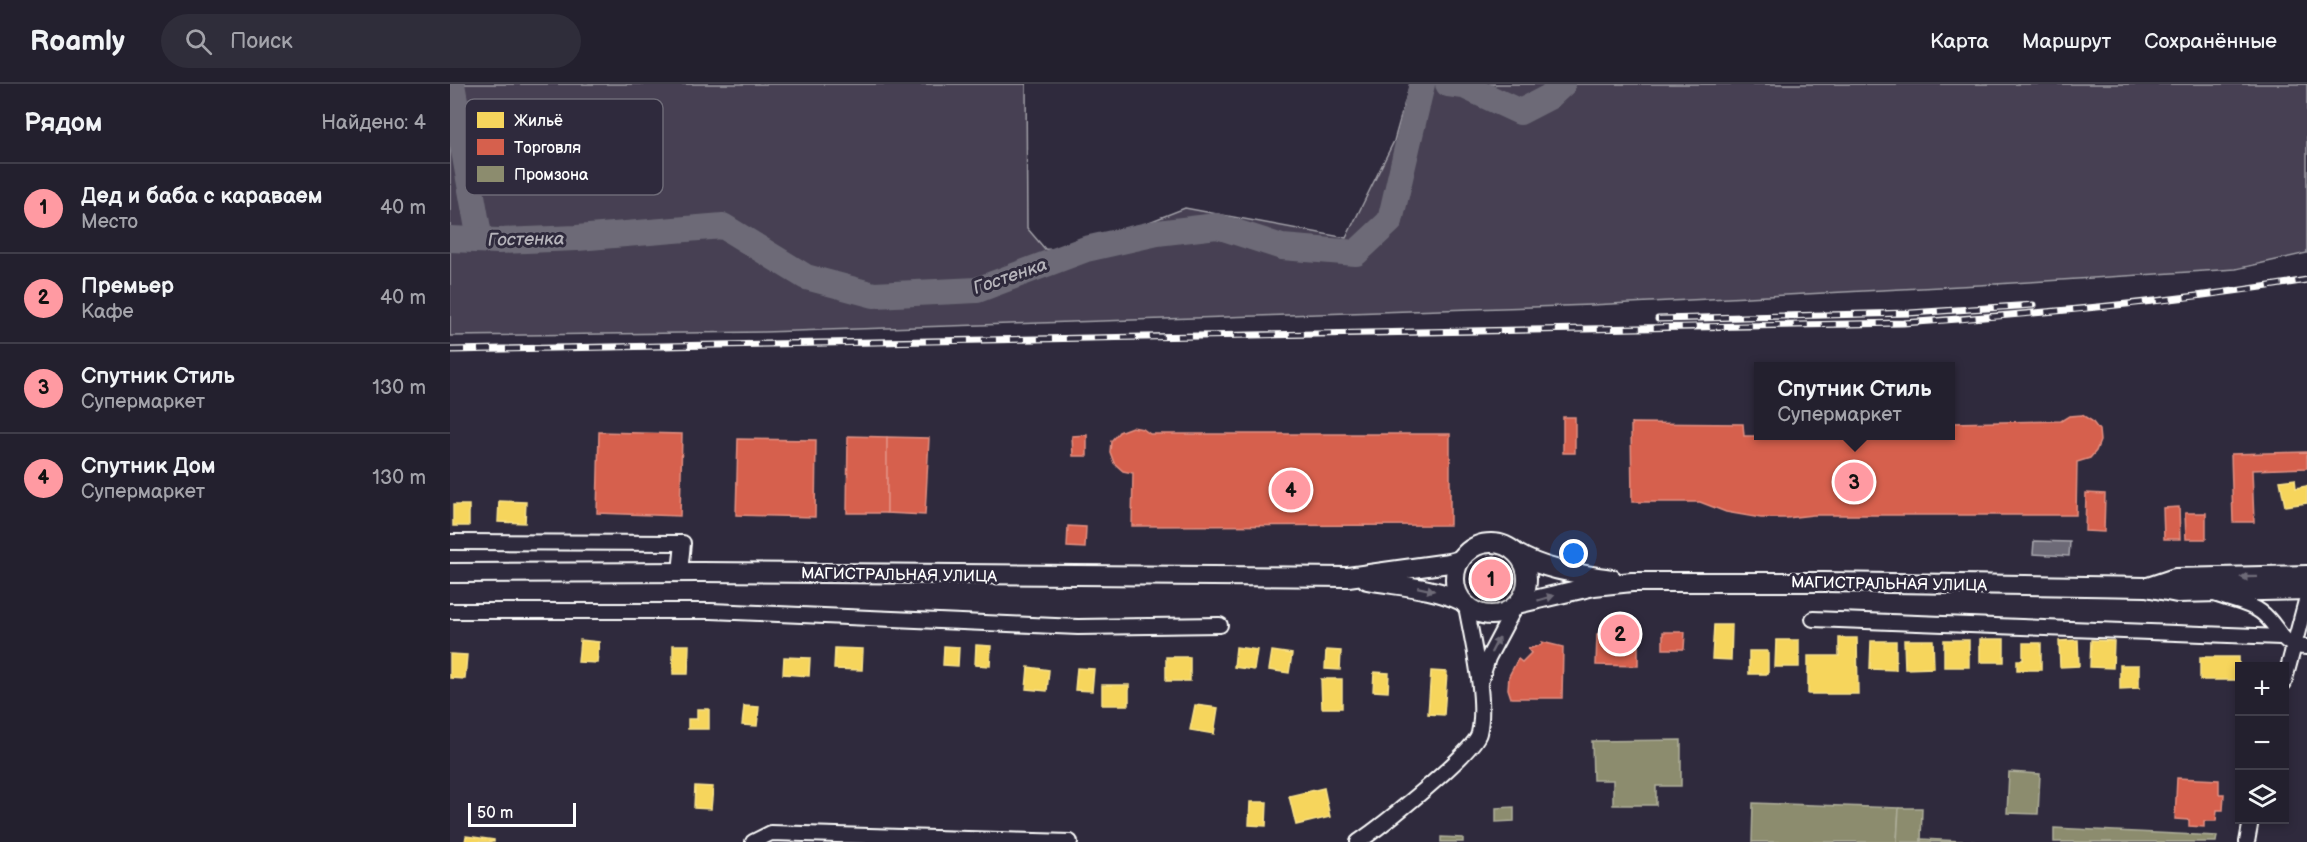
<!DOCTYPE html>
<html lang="ru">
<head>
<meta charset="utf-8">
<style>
  body { margin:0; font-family:"Balsamiq Sans",sans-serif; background:#2f2d3a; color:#f1f3f6 }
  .controls { position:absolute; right:18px; bottom:18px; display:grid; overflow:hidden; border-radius:0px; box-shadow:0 3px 9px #0003 }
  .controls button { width:54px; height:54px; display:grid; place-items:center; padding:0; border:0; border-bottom:2px solid #403e4a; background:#23202e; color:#f1f3f6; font:30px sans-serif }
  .scale { position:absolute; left:18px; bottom:15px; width:108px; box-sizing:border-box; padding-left:6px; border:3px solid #fff; border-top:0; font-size:16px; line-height:21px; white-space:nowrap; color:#fff; -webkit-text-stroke:4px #2f2a3d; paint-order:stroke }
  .you { position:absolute; left:1124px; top:470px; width:21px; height:21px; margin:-15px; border:4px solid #fff; border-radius:50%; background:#1a73e8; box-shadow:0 0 0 9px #1a73e833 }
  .badge { display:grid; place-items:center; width:39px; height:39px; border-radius:50%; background:#ff9aa2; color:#111; font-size:20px; font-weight:700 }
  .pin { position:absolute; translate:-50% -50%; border:3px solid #fff; box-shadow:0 2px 6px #0006 }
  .popup { position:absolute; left:1304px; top:278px; width:201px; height:78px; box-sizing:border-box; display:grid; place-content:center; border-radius:0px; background:#23202e; filter:drop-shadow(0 2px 4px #0005); font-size:20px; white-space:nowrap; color:#a3a3aa }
  .popup b { font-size:22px; color:#f1f3f6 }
  .popup::after { content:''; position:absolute; left:50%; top:100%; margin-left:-12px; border:12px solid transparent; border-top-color:#23202e }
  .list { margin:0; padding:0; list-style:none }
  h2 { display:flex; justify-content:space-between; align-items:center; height:78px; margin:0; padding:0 24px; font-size:26px }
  h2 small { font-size:20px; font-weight:400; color:#a3a3aa }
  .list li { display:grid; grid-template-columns:39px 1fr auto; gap:18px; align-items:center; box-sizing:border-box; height:90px; padding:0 24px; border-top:2px solid #403e4a }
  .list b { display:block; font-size:22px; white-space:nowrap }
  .list p { margin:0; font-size:20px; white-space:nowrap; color:#a3a3aa }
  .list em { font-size:20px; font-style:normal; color:#a3a3aa }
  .icon { flex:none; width:33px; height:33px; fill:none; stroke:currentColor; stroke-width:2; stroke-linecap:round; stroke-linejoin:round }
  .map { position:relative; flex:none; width:1857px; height:758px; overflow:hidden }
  header { display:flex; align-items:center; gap:36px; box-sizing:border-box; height:84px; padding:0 30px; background:#23202e; border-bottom:2px solid #403e4a }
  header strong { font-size:28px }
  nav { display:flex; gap:33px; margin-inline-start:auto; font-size:21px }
  .search { width:420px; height:54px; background:#2f2d3a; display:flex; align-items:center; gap:15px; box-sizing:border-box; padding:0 21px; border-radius:33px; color:#a3a3aa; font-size:22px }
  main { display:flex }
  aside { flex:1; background:#23202e }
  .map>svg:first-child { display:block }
  .green { fill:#464152; stroke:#a2a0a8; stroke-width:1.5 }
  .water { fill:#6d6a77; stroke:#a7a6ad; stroke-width:1.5 }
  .homes { fill:#f6d55c; stroke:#f9e28d; stroke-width:1.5 }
  .shops { fill:#d6604d; stroke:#e29082; stroke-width:1.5 }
  .industry { fill:#8c8c6e; stroke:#aeae9a; stroke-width:1.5 }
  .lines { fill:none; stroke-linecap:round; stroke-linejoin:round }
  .river { stroke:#6d6a77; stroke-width:26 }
  .minor-casing { stroke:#fff; stroke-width:18 }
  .major-casing { stroke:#fff; stroke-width:22 }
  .minor { stroke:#2f2a3d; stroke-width:14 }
  .major { stroke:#2f2a3d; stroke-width:18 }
  .rail-casing { stroke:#fff; stroke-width:7 }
  .rail { stroke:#2f2a3d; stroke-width:4.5; stroke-dasharray:14; stroke-linecap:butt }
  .oneway { fill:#6d6a77 }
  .labels { text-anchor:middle; stroke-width:6; stroke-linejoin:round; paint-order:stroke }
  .street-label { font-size:16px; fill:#fff; stroke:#2f2a3d }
  .water-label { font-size:18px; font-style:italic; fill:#b6b4bb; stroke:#2f2a3d }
  .key { fill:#2f2a3d; stroke:#6d6a77; stroke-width:1.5 }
  .key-label { font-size:16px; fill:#fff }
</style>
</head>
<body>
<header>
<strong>Roamly</strong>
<div class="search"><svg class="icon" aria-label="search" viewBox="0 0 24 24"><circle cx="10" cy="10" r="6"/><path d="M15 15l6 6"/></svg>Поиск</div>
<nav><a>Карта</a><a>Маршрут</a><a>Сохранённые</a></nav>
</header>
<main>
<aside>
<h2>Рядом<small>Найдено: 4</small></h2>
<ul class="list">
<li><span class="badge">1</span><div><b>Дед и баба с караваем</b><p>Место</p></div><em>40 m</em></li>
<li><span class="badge">2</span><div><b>Премьер</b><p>Кафе</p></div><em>40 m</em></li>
<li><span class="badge">3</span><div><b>Спутник Стиль</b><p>Супермаркет</p></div><em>130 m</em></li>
<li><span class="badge">4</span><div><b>Спутник Дом</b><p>Супермаркет</p></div><em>130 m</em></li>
</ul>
</aside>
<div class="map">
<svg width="1857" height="758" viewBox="0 0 1857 758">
  <rect width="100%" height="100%" fill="#2f2a3d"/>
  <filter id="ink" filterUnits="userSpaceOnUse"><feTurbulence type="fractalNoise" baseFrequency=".0167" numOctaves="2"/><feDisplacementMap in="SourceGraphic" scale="12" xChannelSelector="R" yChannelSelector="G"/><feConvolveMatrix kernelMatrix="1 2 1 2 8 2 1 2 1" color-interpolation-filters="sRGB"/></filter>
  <g filter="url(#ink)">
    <g class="green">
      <polygon points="0,0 576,0 577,144 595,165 625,167 735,124 896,154 944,57 960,0 1857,0 1857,169 1786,185 1529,201 1141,221 314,248 0,252"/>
      <circle cx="1041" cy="495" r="20"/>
    </g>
    <polygon class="water" points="1584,457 1620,458 1619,472 1583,470"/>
    <g class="homes">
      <polygon points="1845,395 1846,404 1857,402 1857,419 1835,422 1830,397"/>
      <polygon points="49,417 76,418 75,439 48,438"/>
      <rect x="3" y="421" width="16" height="21"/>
      <polygon points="1264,541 1282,541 1281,576 1262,575"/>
      <polygon points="1389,554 1407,554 1408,610 1358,610 1358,572 1389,572"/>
      <rect x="1530" y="555" width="24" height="23"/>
      <polygon points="130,556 149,558 147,579 128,578"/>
      <polygon points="1326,556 1349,556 1349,583 1325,583"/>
      <polygon points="1454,556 1483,556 1484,584 1455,585"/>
      <rect x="1494" y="556" width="25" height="27"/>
      <polygon points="1628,556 1629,582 1610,583 1609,557"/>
      <polygon points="1641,556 1664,557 1663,584 1640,583"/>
      <polygon points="1421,557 1446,557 1446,586 1420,585"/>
      <polygon points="1573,559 1591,559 1591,586 1567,586 1567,576 1573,576"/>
      <polygon points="223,561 239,561 238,590 223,590"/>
      <polygon points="526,561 541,562 540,582 525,581"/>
      <polygon points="494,562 509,563 508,582 493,581"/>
      <polygon points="786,563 807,566 804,586 784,583"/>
      <polygon points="385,564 413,565 412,586 384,585"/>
      <polygon points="876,566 891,567 890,586 875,585"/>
      <polygon points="822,567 842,570 839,589 819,586"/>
      <rect x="1299" y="567" width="19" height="23"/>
      <polygon points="0,570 17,571 15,595 0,594"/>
      <polygon points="334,573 360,574 359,592 333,590"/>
      <rect x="716" y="573" width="24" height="24"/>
      <rect x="1750" y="573" width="39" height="23"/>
      <polygon points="1670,581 1689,581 1689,604 1670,605"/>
      <polygon points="578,583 599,586 597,607 576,605"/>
      <polygon points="627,584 644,585 642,607 625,606"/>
      <polygon points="981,587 997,588 994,631 978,630"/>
      <polygon points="924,588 939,589 938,608 923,607"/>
      <polygon points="871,595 892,595 892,624 872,624"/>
      <rect x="652" y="601" width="27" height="20"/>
      <polygon points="745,621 768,624 764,650 740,646"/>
      <polygon points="294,622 309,623 307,642 292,641"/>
      <polygon points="247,625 259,625 259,645 238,645 238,635 247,635"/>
      <polygon points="245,702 263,703 261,725 244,724"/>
      <polygon points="874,704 880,733 846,741 839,712"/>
      <polygon points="800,718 817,718 816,742 799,741"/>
      <polygon points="16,752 44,756 44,758 15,758"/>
    </g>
    <g class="shops">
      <polygon points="1632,331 1642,337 1649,346 1650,357 1646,367 1640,374 1627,378 1626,431 1363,431 1337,434 1311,434 1276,428 1250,418 1182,418 1181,339 1293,340 1294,352 1500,352 1500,339 1611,337 1619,332"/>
      <rect x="1113" y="333" width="12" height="36"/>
      <polygon points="682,343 693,345 700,350 1000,350 1000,441 682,442 683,389 673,387 664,379 660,368 661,357 669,348"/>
      <polygon points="149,348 232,350 230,432 147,429"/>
      <polygon points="637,351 637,372 623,372 622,352"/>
      <polygon points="398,352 437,353 437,429 397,429"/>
      <polygon points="437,353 479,354 475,431 437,429"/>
      <polygon points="288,355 366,356 365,433 286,431"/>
      <polygon points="1857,368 1857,384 1802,386 1804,438 1783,438 1781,370"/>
      <polygon points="1636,409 1655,410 1654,448 1635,447"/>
      <polygon points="1729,423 1730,455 1714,455 1713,424"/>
      <polygon points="1735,429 1756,429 1756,455 1736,455"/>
      <polygon points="618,442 636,443 635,464 617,463"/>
      <polygon points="1213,548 1235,548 1234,565 1213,565"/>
      <polygon points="1147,550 1188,551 1188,582 1146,581"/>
      <polygon points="1092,558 1113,563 1112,614 1061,614 1058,605 1059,592 1068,575 1072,578 1081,569 1078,565 1091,561"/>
      <polygon points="1727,694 1769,696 1769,710 1774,710 1773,726 1767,726 1766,737 1754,737 1754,743 1739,742 1739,736 1725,735"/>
    </g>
    <g class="industry">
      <polygon points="1231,656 1231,702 1206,702 1206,721 1163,721 1163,696 1143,696 1142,657"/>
      <polygon points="1559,688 1590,690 1588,730 1557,729"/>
      <polygon points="1303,719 1449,724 1447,758 1302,758"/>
      <polygon points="1064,723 1064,737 1046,738 1046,724"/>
      <polygon points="1449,724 1472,724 1471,758 1447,758"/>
      <polygon points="1604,744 1767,752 1766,758 1604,758"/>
      <polygon points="991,753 1013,754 1013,758 991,758"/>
      <polygon points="1471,755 1532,758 1471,758"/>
    </g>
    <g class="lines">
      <g class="river">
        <polyline points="2,0 30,156"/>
        <polyline points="998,0 1014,2 1070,28 1099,13 1113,0"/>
        <polyline points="0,155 48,157 127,154 273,142 356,193 424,211 527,206 636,165 707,149 767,142 832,163 906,169 940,137 972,0"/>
      </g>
      <defs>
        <g id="minor">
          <polyline points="0,458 233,459 230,488"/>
          <path d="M1767 511C1781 516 1799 519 1811 528 1830 542 1829 563 1857 563"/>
          <polyline points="0,527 261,527 628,543 770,541"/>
          <polyline points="1363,535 1831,553"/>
          <polyline points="1030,599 1038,574 1065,523"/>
          <polyline points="1834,599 1857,513"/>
          <polyline points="303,758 321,749 620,758"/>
          <path d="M908 758C929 744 1025 668 1029 649 1037 616 1022 555 1016 522"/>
          <polyline points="1797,758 1801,736"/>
        </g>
        <g id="major">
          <circle cx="1041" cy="495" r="36"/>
          <path d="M1066 469C1095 487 1130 490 1162 495"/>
          <polyline points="0,489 250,488 898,493 999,479 1010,476"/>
          <path d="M917 496C949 502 982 503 1012 517"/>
          <polyline points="1698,503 1725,494 1857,491"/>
          <polyline points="1067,520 1144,502 1182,498 1374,498 1696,503 1727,509 1857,506"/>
        </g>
      </defs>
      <use href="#minor" class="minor-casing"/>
      <use href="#major" class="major-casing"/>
      <use href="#minor" class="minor"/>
      <use href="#major" class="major"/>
      <defs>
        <g id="rail">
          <polyline points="1208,235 1460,229 1583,221"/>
          <path d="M0 266 1453 239C1588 230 1723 218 1857 196"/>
        </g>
      </defs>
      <use href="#rail" class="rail-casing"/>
      <use href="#rail" class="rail"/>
    </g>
    <defs><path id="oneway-solid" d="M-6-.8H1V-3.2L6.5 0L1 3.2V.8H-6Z" transform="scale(1.5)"/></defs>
    <g class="oneway">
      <use href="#oneway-solid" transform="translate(1799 493) rotate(179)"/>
      <use href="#oneway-solid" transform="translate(976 505) rotate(12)"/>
      <use href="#oneway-solid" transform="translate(1096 514) rotate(-17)"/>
      <use href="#oneway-solid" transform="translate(1045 561) rotate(-63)"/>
    </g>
  </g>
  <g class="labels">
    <g class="street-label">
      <text transform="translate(449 490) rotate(1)" y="6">МАГИСТРАЛЬНАЯ УЛИЦА</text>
      <text transform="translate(1439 499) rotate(1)" y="6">МАГИСТРАЛЬНАЯ УЛИЦА</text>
    </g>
    <g class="water-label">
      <text transform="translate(76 155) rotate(-1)" y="6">Гостенка</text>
      <text transform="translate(560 192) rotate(-19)" y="6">Гостенка</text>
    </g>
  </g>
  <rect x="15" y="15" width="198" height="96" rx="9" class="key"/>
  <rect x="27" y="28" width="27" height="16" fill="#f6d55c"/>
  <rect x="27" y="55" width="27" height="16" fill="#d6604d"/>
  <rect x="27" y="82" width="27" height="16" fill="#8c8c6e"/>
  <g class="key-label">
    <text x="64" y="42">Жильё</text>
    <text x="64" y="69">Торговля</text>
    <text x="64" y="96">Промзона</text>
  </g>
</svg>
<div class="controls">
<button>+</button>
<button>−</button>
<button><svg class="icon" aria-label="layers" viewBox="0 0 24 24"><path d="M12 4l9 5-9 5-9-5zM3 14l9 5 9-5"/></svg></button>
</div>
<div class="scale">50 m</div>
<div class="you"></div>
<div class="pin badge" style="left:1041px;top:495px">1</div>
<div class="pin badge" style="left:1170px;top:550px">2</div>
<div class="pin badge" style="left:1404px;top:398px">3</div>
<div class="popup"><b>Спутник Стиль</b>Супермаркет</div>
<div class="pin badge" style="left:841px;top:406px">4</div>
</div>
</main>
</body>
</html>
